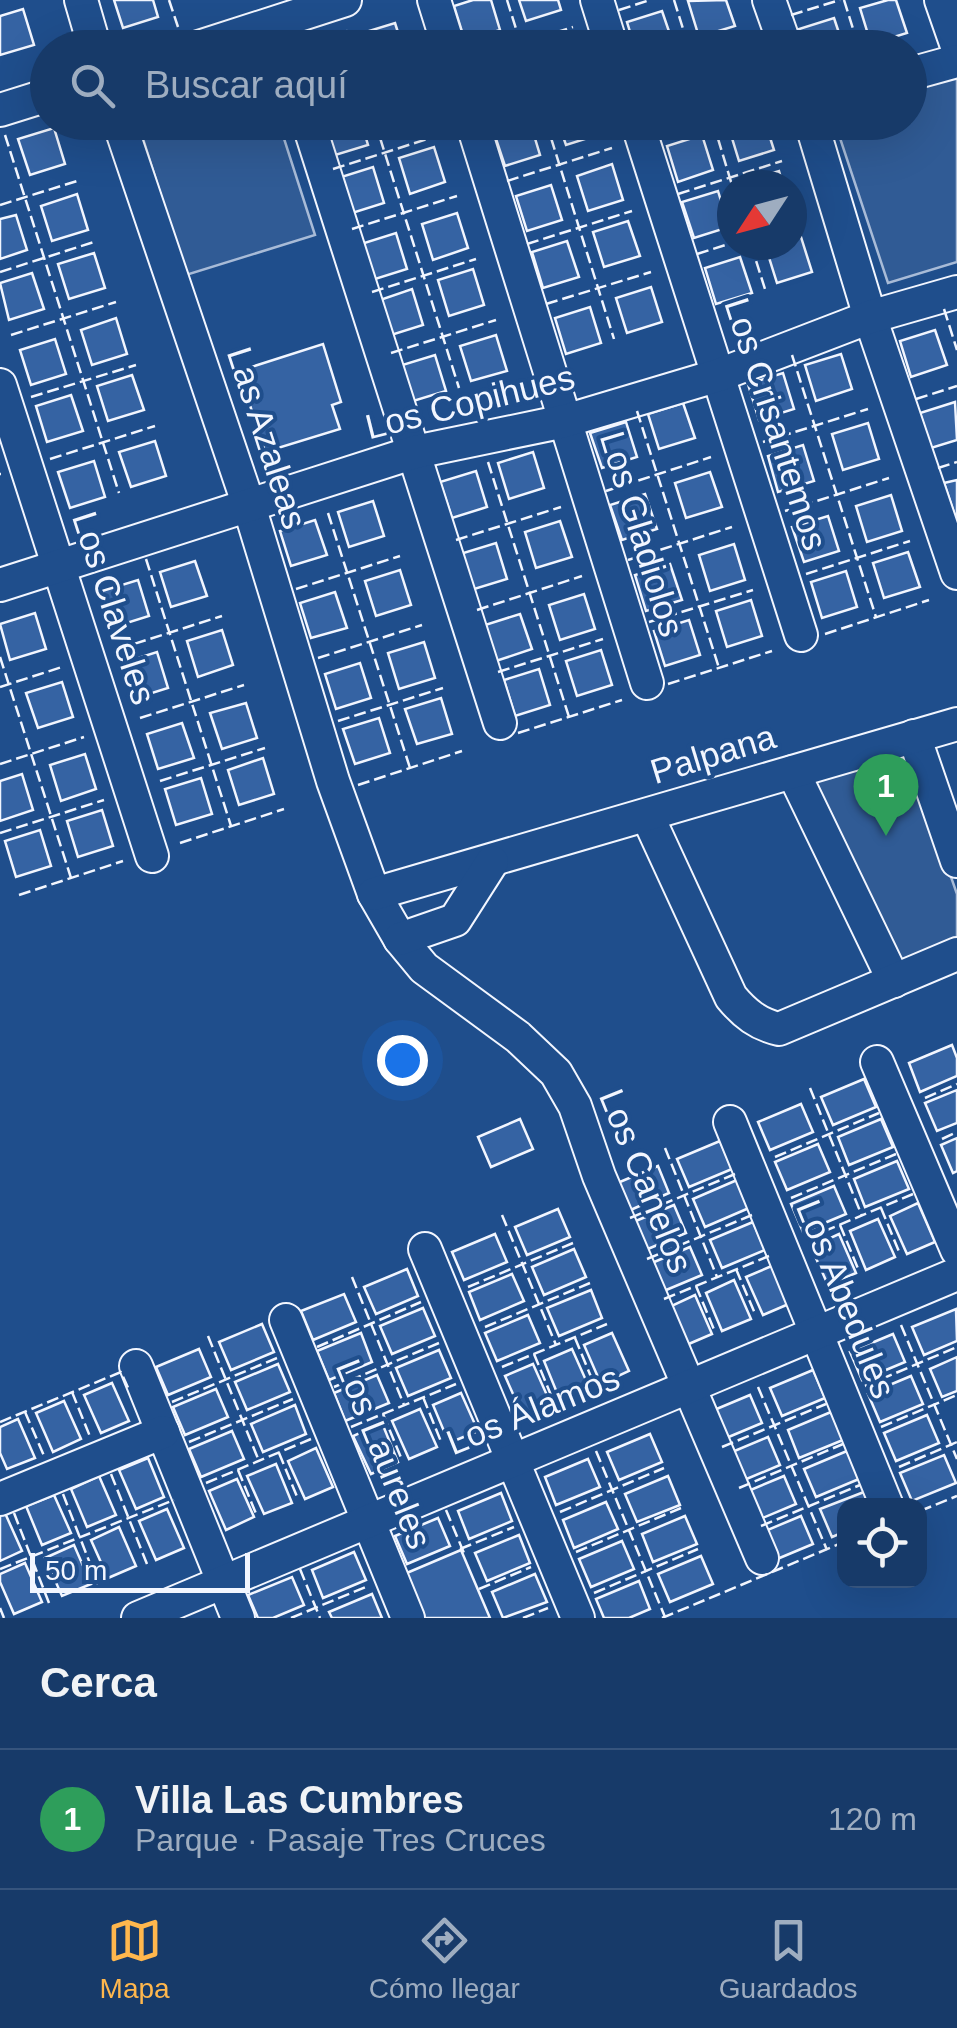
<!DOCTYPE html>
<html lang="es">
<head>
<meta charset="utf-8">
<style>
  body { margin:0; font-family:Arial,sans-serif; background:#20416f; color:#f1f3f6 }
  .controls { position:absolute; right:30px; bottom:30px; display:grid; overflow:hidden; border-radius:20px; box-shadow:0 10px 40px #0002 }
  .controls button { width:90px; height:90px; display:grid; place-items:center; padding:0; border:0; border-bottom:2px solid #36547d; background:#173a69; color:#f1f3f6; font:50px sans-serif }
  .compass { position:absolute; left:717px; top:170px; width:90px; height:90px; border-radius:50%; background:#173a69; box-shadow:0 10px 40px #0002; rotate:234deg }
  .scale { position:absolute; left:30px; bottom:25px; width:220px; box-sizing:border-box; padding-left:10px; border:5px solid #f2f6ff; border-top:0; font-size:28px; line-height:35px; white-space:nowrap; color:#f2f6ff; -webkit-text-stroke:8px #1f4e8c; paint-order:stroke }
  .you { position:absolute; left:402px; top:1060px; width:35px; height:35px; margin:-25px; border:8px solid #fff; border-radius:50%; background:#1a73e8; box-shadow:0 0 0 15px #1a73e833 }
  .badge { display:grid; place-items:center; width:65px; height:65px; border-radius:50%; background:#ffb74d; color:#fff; font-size:32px; font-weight:700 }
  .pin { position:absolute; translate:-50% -82px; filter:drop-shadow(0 2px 5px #0008) }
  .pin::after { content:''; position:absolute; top:52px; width:35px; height:30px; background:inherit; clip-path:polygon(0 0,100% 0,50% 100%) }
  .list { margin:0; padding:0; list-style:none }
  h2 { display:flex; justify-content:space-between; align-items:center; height:130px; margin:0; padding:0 40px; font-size:42px }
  h2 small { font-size:32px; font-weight:400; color:#9eadc0 }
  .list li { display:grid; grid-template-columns:65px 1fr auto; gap:30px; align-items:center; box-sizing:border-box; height:140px; padding:0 40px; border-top:2px solid #36547d }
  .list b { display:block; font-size:38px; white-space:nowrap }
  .list p { margin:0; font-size:32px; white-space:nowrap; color:#9eadc0 }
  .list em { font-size:32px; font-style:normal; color:#9eadc0 }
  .icon { flex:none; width:55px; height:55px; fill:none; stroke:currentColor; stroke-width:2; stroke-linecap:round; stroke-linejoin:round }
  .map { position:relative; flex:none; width:957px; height:1618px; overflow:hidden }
  .search { position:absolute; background:#173a69; box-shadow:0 10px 40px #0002; left:30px; right:30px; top:30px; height:110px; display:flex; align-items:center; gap:25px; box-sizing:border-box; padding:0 35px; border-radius:55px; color:#9eadc0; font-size:38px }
  .sheet { height:270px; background:#173a69 }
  nav { display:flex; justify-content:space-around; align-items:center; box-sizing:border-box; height:140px; border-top:2px solid #36547d; background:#173a69; font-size:28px; color:#9eadc0 }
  nav a { display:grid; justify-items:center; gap:5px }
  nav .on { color:#ffb74d }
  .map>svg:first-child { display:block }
  .built { fill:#305b95; stroke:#a8bbd7; stroke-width:2.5 }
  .building { fill:#3563a3; stroke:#f2f6ff; stroke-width:2.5 }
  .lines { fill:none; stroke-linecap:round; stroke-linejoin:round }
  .minor-casing { stroke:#f2f6ff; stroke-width:36 }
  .minor { stroke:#1f4e8c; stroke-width:32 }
  .fence { stroke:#f2f6ff; stroke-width:2.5; stroke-dasharray:12 5; stroke-linecap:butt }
  .labels { text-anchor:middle; stroke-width:8; stroke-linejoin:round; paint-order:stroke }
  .street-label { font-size:35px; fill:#f2f6ff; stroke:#1f4e8c }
</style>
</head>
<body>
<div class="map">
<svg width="957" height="1618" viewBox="0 0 957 1618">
  <rect width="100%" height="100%" fill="#1f4e8c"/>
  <g class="built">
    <polygon points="957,55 957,262 888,283 835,123 910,122 910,69"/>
    <polygon points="138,123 279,123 315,235 186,275"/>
    <polygon points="906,749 957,894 957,944 899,967 807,779"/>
  </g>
  <g class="building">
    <polygon points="114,0 153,0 158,17 123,28"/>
    <polygon points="473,0 491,0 500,30 465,41 454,6"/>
    <polygon points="519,0 558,0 561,10 526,21"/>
    <polygon points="726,0 735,26 699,37 688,1"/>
    <polygon points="888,0 896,0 907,33 871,44 860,8"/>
    <polygon points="23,9 34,45 0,55 0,16"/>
    <polygon points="662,11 674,46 635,48 627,22"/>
    <polygon points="834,18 844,48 805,48 799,29"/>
    <polygon points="395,23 403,48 364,48 359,34"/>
    <polygon points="322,122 361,122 368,145 332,156"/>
    <polygon points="389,122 428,122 429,124 393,135"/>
    <polygon points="518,122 530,122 540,155 505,166 493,130"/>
    <polygon points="558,122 597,122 601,134 566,145"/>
    <polygon points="737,122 765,122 774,150 739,161 728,125"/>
    <polygon points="54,128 65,164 30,175 18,139"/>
    <polygon points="702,135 713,170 678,182 667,146"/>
    <polygon points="434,147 445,182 410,194 399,158"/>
    <polygon points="612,164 623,200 588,211 577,176"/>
    <polygon points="373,167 384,203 349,214 338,178"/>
    <polygon points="779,171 783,185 744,185 744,182"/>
    <polygon points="551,185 562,220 527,231 516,196"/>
    <polygon points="718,191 729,227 694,238 682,202"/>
    <polygon points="77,194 88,230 52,241 41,206"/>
    <polygon points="457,213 468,248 433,260 422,224"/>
    <polygon points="16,215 27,250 0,259 0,219"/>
    <polygon points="628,221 640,256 604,267 593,232"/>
    <polygon points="396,233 407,269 372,280 361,244"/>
    <polygon points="801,237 812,272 777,283 766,248 792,245 792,240"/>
    <polygon points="567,241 579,277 543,288 532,252"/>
    <polygon points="94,253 105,288 69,299 58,264"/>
    <polygon points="740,257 752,293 716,304 705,268"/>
    <polygon points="473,269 484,305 449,316 438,280"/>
    <polygon points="32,273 44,309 9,320 0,283"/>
    <polygon points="651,287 662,322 627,333 616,298"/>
    <polygon points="412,289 423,325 388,336 377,301"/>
    <polygon points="590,307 601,343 566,354 555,318"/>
    <polygon points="116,318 127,354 92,365 81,330"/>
    <polygon points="935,330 947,365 911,377 900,341"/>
    <polygon points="496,335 507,371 471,381 460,346"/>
    <polygon points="55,339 66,374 31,385 20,350"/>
    <polygon points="323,344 341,402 332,405 340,429 265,452 239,371"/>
    <polygon points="841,354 852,389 816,401 805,365"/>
    <polygon points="435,355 446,391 410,402 399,366"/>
    <polygon points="783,373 794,409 759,420 748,384"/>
    <polygon points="132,375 144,410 108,421 97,386"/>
    <polygon points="71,395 83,431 47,442 36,406"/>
    <polygon points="955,402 957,440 931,448 920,413"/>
    <polygon points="683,403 695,438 659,449 648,414"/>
    <polygon points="626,422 637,457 602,468 590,433"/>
    <polygon points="868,423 879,459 843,470 832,434"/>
    <polygon points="155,441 166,476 131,487 119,452"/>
    <polygon points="803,445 814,481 778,492 768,456"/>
    <polygon points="533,452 544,488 509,499 498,463"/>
    <polygon points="94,461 105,497 70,508 58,472"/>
    <polygon points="476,471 487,507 452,518 440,482"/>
    <polygon points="710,472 722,507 686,518 675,483"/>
    <polygon points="957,480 957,519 956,519 944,483"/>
    <polygon points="645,494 657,529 622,540 610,505"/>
    <polygon points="891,495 902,531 867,542 856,506"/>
    <polygon points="373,501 384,536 349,547 338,512"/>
    <polygon points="828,516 839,551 804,562 792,527"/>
    <polygon points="315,520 327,555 291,566 280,531"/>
    <polygon points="560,521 572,557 536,568 525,532"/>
    <polygon points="496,543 507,579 471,590 460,554"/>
    <polygon points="734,544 745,580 710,591 699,555"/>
    <polygon points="908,552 920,587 884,598 873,563"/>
    <polygon points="195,561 207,596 171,607 160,572"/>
    <polygon points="670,564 682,600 646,611 635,575"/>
    <polygon points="400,570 411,605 376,616 365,581"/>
    <polygon points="846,571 857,607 822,618 811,582"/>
    <polygon points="138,580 149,616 114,627 102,591"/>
    <polygon points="335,592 347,628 311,638 300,603"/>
    <polygon points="584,594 595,629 560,640 549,605"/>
    <polygon points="751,600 762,636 727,647 716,611"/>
    <polygon points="35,613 46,649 10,660 0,624"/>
    <polygon points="520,614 532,649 496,661 485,625"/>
    <polygon points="689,620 700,655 665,666 654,631"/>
    <polygon points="222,630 233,665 198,677 187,641"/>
    <polygon points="424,642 435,678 399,689 388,653"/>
    <polygon points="601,650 612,685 577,696 566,661"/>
    <polygon points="157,652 168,688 133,699 122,663"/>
    <polygon points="360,663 371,698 336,709 325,674"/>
    <polygon points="539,669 550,705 515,716 504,680"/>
    <polygon points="62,682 73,717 38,728 26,693"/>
    <polygon points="441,698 452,734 417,744 405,709"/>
    <polygon points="246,703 257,738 222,749 210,713"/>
    <polygon points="379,718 390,753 355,764 343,729"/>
    <polygon points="182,723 194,758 158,769 147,734"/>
    <polygon points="85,754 96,789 61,801 50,765"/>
    <polygon points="263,758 274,794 239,805 228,770"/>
    <polygon points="22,774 33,810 0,821 0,781"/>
    <polygon points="201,778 212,814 176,825 165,789"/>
    <polygon points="102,810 113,846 78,857 67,821"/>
    <polygon points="40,830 51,866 16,877 5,841"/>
    <polygon points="952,1045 957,1058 957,1076 920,1092 909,1063"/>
    <polygon points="864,1079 876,1107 833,1125 821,1097"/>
    <polygon points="957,1090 957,1123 937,1131 925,1103"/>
    <polygon points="801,1104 813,1132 770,1150 758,1122"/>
    <polygon points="520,1119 533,1149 491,1167 478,1137"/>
    <polygon points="881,1119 893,1147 849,1165 838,1137"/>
    <polygon points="957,1138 957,1171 953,1173 941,1145"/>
    <polygon points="720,1141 732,1169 689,1187 677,1159"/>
    <polygon points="818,1144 830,1172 787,1190 775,1162"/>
    <polygon points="897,1161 909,1189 865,1207 854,1179"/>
    <polygon points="658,1166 669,1193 626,1212 615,1184"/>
    <polygon points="737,1180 749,1208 705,1227 693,1199"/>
    <polygon points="834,1186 846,1214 803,1232 791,1204"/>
    <polygon points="918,1203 935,1242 907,1254 890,1216"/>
    <polygon points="674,1205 686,1233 643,1251 631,1223"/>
    <polygon points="558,1209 570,1237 527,1255 515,1227"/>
    <polygon points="878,1219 895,1257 866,1270 850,1231"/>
    <polygon points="753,1222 765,1250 722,1268 710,1240"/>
    <polygon points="495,1234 507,1262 464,1280 452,1252"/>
    <polygon points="839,1234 856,1273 828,1285 811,1247"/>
    <polygon points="690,1247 702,1275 659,1293 647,1265"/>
    <polygon points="574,1249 586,1277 544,1295 532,1267"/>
    <polygon points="774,1265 791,1303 763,1315 746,1277"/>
    <polygon points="407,1269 418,1296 376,1314 364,1287"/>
    <polygon points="512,1274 524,1301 480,1320 469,1292"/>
    <polygon points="734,1280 751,1319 722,1331 706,1293"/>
    <polygon points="591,1290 602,1318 559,1336 547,1308"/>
    <polygon points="344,1294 356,1322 313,1340 301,1311"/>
    <polygon points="695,1295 712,1334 684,1346 667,1308"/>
    <polygon points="423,1308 435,1336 392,1354 380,1326"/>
    <polygon points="956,1309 957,1341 924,1355 912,1327"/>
    <polygon points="528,1315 540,1343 497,1361 485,1333"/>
    <polygon points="262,1324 274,1352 231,1370 219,1342"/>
    <polygon points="361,1333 372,1362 329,1380 317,1351"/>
    <polygon points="612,1333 629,1371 601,1384 584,1345"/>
    <polygon points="893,1334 905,1362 862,1380 850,1352"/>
    <polygon points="199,1349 211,1377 168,1395 156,1367"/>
    <polygon points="572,1349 589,1387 560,1400 544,1361"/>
    <polygon points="439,1350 451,1378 408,1396 396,1368"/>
    <polygon points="957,1357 957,1391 942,1397 930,1369"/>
    <polygon points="278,1364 290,1392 247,1410 235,1382"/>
    <polygon points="533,1364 550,1402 522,1414 505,1376"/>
    <polygon points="813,1370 825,1398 782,1416 770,1388"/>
    <polygon points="377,1375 389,1403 345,1421 334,1393"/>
    <polygon points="911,1376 923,1404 880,1422 868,1394"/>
    <polygon points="112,1383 129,1421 101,1433 84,1395"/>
    <polygon points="216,1389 228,1417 185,1435 173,1407"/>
    <polygon points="461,1393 478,1431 449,1443 433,1405"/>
    <polygon points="750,1395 762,1423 719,1441 707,1413"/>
    <polygon points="64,1401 81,1439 53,1452 36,1413"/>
    <polygon points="295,1405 306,1434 263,1452 251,1424"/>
    <polygon points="420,1409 437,1447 409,1459 392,1421"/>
    <polygon points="831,1412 843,1440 799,1458 788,1430"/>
    <polygon points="927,1415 939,1443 896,1461 884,1433"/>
    <polygon points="18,1419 35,1458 7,1469 0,1453 0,1427"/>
    <polygon points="382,1423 398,1462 371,1474 353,1436"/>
    <polygon points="232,1431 244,1459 201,1477 189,1449"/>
    <polygon points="650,1434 662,1462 619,1480 607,1452"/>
    <polygon points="768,1437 780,1465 737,1483 725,1455"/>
    <polygon points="316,1448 333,1487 305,1499 288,1461"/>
    <polygon points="847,1451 859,1479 816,1497 804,1469"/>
    <polygon points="944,1455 956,1483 912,1501 900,1473"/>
    <polygon points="148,1458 164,1497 136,1509 119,1470"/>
    <polygon points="588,1459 600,1487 556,1505 545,1477"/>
    <polygon points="276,1464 292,1503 264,1514 247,1476"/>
    <polygon points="99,1476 116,1515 87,1527 71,1489"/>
    <polygon points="668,1476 680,1505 637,1522 625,1494"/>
    <polygon points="784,1476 796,1504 753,1522 741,1494"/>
    <polygon points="237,1479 254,1517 226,1530 209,1491"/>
    <polygon points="864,1492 869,1506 844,1506 844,1532 832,1537 820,1509"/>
    <polygon points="501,1493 512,1521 469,1539 458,1511"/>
    <polygon points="54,1495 71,1533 42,1545 26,1506"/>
    <polygon points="606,1502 618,1529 574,1548 563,1520"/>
    <polygon points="167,1509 184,1548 156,1560 139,1521"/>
    <polygon points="5,1513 22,1551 0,1561 0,1515"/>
    <polygon points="685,1516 697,1544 653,1562 642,1534"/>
    <polygon points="801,1516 813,1544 770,1562 758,1534"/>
    <polygon points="438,1518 450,1546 407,1564 395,1536"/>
    <polygon points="119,1527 136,1566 108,1578 91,1540"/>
    <polygon points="519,1535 530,1563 487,1581 475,1553"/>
    <polygon points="622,1541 634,1569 591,1587 579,1559"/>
    <polygon points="74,1545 91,1584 62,1596 45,1558"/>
    <polygon points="461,1550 490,1618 420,1618 402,1575"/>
    <polygon points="354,1552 366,1580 323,1598 312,1570"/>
    <polygon points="701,1556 713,1584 670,1602 658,1574"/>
    <polygon points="25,1563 42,1602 14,1614 0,1582 0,1574"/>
    <polygon points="535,1574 547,1602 503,1618 492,1592"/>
    <polygon points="292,1577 304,1605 273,1618 258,1618 248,1595"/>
    <polygon points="639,1581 650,1609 629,1618 604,1618 596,1599"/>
    <polygon points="372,1594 382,1618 332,1618 329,1612"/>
  </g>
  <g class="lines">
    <defs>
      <g id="minor">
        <polyline points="81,0 95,48"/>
        <polyline points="434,0 449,48"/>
        <polyline points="597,0 612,48"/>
        <polyline points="769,0 786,48"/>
        <polyline points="941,0 957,46"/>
        <polyline points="196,48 345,0"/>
        <polyline points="910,74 957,61"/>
        <polyline points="0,110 48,95"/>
        <polyline points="119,122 249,506 333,781 374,894 400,939 424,968 518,1037 556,1073 575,1106 599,1176 762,1558"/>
        <polyline points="308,122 500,723"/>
        <polyline points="472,122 647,683"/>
        <polyline points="637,122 801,635"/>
        <polyline points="811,122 870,317 957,573"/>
        <polyline points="0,385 152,856"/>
        <polyline points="0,585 415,452 565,421 719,375 870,317 957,292"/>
        <polyline points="914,736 957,861"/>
        <polyline points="793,772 894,981"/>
        <path d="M647 815 731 997C745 1014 758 1024 779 1029L957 954"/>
        <polyline points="374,894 957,724"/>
        <polyline points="400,939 455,920 492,862"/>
        <polyline points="877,1062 957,1250"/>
        <polyline points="730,1122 887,1506"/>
        <polyline points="425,1249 578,1618"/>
        <polyline points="286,1320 408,1618"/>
        <polyline points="136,1366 238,1618"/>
        <polyline points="0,1499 163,1432"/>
        <polyline points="138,1618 957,1274"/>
      </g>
    </defs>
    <use href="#minor" class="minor-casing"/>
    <use href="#minor" class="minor"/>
    <g class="fence">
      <polyline points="169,0 178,27"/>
      <polyline points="507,0 522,48"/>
      <polyline points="674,0 689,48"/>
      <polyline points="844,0 859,48"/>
      <polyline points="619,10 650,0"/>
      <polyline points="791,15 840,0"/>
      <polyline points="346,30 351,48"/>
      <polyline points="507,48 573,27"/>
      <polyline points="710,48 743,37"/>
      <polyline points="375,122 459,388"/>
      <polyline points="546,122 614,339"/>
      <polyline points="713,122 732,185"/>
      <polyline points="658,131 684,122"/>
      <polyline points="5,135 119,493"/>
      <polyline points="333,169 437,136"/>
      <polyline points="507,181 612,148"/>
      <polyline points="678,194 782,161"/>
      <polyline points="0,205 77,181"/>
      <polyline points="792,224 802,221"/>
      <polyline points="352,229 457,196"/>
      <polyline points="527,244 632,211"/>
      <polyline points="751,245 765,289"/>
      <polyline points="697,254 732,243"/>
      <polyline points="0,272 97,241"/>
      <polyline points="372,292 476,259"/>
      <polyline points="546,304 651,272"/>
      <polyline points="944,309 957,350"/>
      <polyline points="11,335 116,302"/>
      <polyline points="391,353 496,320"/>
      <polyline points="792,355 876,617"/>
      <polyline points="31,397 136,365"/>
      <polyline points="916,399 957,386"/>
      <polyline points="637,411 719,668"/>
      <polyline points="763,442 868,409"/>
      <polyline points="50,459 155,426"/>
      <polyline points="488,462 569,717"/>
      <polyline points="938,468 957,462"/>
      <polyline points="0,474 1,474"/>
      <polyline points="606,491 711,457"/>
      <polyline points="785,511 889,478"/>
      <polyline points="328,513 410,768"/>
      <polyline points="456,540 561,507"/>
      <polyline points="146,559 231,826"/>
      <polyline points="628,560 732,527"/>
      <polyline points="806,574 910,541"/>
      <polyline points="296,589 400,556"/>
      <polyline points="477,610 582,576"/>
      <polyline points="649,622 753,590"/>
      <polyline points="825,634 929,600"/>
      <polyline points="118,649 222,616"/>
      <polyline points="0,657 71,878"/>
      <polyline points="318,658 422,625"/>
      <polyline points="498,672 603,639"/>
      <polyline points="668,684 772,651"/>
      <polyline points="0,687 62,667"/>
      <polyline points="140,718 244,685"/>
      <polyline points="338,721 443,688"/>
      <polyline points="518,733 622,700"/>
      <polyline points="0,764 84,737"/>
      <polyline points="160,781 265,748"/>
      <polyline points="358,785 462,751"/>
      <polyline points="0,833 104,800"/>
      <polyline points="180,843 284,809"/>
      <polyline points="19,895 123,861"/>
      <polyline points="810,1088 862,1216"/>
      <polyline points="925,1098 957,1084"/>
      <polyline points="942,1139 957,1132"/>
      <polyline points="665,1148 717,1277"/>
      <polyline points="775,1157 879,1113"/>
      <polyline points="791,1198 896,1154"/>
      <polyline points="881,1208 900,1254"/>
      <polyline points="502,1215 556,1345"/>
      <polyline points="630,1218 735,1174"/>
      <polyline points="840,1225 859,1271"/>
      <polyline points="808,1238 913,1194"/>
      <polyline points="647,1259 752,1215"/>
      <polyline points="736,1269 756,1316"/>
      <polyline points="352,1277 404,1405"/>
      <polyline points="696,1286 715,1332"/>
      <polyline points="468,1287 573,1243"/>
      <polyline points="664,1299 769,1256"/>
      <polyline points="901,1325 957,1459"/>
      <polyline points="485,1327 590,1283"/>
      <polyline points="208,1336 259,1461"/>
      <polyline points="575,1338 594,1384"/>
      <polyline points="317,1347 421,1302"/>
      <polyline points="534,1354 553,1400"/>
      <polyline points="502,1367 607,1324"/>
      <polyline points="865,1386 957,1347"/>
      <polyline points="334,1387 439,1343"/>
      <polyline points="758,1387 827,1550"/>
      <polyline points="72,1392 91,1439"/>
      <polyline points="423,1397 442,1444"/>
      <polyline points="172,1402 277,1358"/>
      <polyline points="25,1412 45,1458"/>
      <polyline points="383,1414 402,1460"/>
      <polyline points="0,1422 121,1372 129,1390"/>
      <polyline points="351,1427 456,1384"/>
      <polyline points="881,1427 957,1395"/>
      <polyline points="189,1442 293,1399"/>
      <polyline points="722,1447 826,1404"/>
      <polyline points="596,1451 665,1617"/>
      <polyline points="279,1453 298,1499"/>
      <polyline points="899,1467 957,1442"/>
      <polyline points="238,1470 257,1516"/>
      <polyline points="111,1474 147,1564"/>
      <polyline points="206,1483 311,1439"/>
      <polyline points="739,1488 843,1444"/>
      <polyline points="63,1494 98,1584"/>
      <polyline points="446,1510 464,1553"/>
      <polyline points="920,1511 957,1496"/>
      <polyline points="560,1512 664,1468"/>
      <polyline points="14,1513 49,1603"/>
      <polyline points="761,1526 860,1485"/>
      <polyline points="460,1549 514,1527"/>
      <polyline points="576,1552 681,1508"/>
      <polyline points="0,1569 174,1500"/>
      <polyline points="300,1569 320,1618"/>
      <polyline points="479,1589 531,1567"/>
      <polyline points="594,1593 698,1549"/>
      <polyline points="0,1608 4,1618"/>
      <polyline points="291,1618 368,1586"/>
      <polyline points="523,1618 548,1608"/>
      <polyline points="662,1618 844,1542"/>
    </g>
  </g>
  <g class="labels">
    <g class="street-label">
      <text transform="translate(470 402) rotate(-14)" y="12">Los Copihues</text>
      <text transform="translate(776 424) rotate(72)" y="12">Los Crisantemos</text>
      <text transform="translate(267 438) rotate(72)" y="12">Las Azaleas</text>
      <text transform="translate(642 534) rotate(73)" y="12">Los Gladiolos</text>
      <text transform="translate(114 608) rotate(72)" y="12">Los Claveles</text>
      <text transform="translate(713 754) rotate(-17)" y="12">Palpana</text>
      <text transform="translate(646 1181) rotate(68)" y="12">Los Canelos</text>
      <text transform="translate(846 1299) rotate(68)" y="12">Los Abedules</text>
      <text transform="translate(533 1410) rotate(-22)" y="12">Los Álamos</text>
      <text transform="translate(384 1454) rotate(68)" y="12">Los Laureles</text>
    </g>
  </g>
</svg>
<div class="controls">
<button><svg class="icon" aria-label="locate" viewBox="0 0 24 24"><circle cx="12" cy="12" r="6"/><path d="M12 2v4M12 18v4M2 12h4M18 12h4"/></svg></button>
</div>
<svg class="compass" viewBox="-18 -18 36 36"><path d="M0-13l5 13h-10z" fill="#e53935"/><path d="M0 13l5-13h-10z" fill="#9eadc0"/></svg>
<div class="scale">50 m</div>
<div class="you"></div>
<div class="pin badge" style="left:886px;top:836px;background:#2e9e5b">1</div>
<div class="search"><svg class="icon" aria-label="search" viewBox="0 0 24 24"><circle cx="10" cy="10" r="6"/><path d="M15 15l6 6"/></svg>Buscar aquí</div>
</div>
<section class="sheet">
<h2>Cerca<small></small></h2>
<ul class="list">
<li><span class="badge" style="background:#2e9e5b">1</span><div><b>Villa Las Cumbres</b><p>Parque · Pasaje Tres Cruces</p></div><em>120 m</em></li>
</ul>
</section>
<nav>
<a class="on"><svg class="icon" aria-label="map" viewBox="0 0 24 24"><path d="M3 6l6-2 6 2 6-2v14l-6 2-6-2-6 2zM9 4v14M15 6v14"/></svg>Mapa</a>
<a><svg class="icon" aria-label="directions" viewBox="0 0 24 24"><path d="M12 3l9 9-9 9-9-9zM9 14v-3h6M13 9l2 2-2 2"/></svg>Cómo llegar</a>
<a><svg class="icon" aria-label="saved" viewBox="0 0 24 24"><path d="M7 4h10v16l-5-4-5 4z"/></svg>Guardados</a>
</nav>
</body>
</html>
